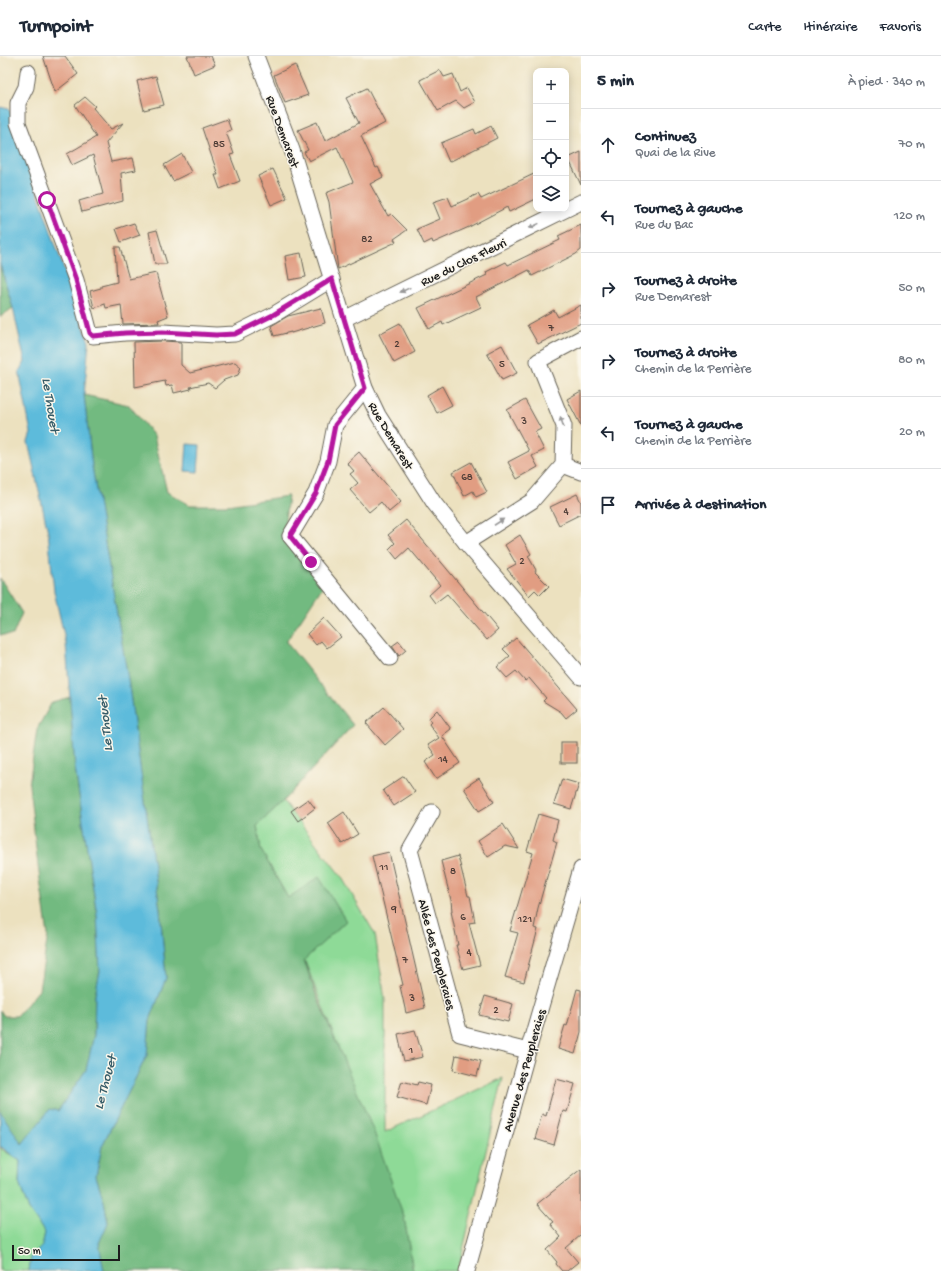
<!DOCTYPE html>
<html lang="fr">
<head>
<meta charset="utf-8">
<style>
  body { margin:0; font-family:"Gochi Hand",sans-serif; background:#f2f2f3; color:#1f2937 }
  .controls { position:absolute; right:12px; top:12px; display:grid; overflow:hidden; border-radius:8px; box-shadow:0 2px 10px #0003 }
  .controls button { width:36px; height:36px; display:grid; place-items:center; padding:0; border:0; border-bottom:1px solid #e0e1e3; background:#fff; color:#1f2937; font:20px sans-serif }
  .scale { position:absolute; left:12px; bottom:10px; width:108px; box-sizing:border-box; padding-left:4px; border:2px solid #1c1c1c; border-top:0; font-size:11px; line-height:14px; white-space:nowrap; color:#1c1c1c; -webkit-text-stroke:3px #fbf7ec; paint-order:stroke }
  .stop { position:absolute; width:12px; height:12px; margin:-9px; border:3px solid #b5179e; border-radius:50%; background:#fff }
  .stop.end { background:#b5179e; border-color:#fff; box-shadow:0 1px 4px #0008 }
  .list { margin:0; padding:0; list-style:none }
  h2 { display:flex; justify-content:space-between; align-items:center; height:52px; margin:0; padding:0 16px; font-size:17px }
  h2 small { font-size:13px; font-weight:400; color:#747a83 }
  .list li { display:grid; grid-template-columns:26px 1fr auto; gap:12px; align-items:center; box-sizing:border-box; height:72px; padding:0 16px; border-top:1px solid #e0e1e3 }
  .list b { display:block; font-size:15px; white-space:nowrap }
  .list p { margin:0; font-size:13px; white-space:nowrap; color:#747a83 }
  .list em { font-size:13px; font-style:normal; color:#747a83 }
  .icon { flex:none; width:22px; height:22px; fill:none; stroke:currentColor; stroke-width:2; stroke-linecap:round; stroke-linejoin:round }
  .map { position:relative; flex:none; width:581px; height:1215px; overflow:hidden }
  header { display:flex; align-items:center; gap:24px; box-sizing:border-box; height:56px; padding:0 20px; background:#fff; border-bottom:1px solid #e0e1e3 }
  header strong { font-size:19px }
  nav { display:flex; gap:22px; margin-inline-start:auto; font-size:14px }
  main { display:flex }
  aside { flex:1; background:#fff }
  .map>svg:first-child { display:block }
  .green { fill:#8eda97; stroke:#557b5a }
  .forest { fill:#72ba80; stroke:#476b4e }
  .water { fill:#5dbbdb; stroke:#3c6c7c }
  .building { fill:#e19d82 }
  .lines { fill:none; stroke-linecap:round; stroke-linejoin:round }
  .minor-casing { stroke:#656155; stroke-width:17 }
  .minor { stroke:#fff; stroke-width:15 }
  .oneway { fill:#999 }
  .route { stroke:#b5179e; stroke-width:5 }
  .labels { text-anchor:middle; stroke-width:3; stroke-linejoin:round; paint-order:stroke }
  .number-label { font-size:11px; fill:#4d3c36 }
  .street-label { font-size:13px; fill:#1c1c1c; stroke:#fbf7ec }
  .water-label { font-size:14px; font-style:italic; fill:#365c68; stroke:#fbf7ec }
</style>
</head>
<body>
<header>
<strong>Turnpoint</strong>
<nav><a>Carte</a><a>Itinéraire</a><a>Favoris</a></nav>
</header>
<main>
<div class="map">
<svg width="581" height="1215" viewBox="0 0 581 1215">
  <rect width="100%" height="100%" fill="#fbf7ec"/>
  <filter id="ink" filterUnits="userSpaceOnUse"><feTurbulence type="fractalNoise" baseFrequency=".025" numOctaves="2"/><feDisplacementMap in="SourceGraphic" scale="8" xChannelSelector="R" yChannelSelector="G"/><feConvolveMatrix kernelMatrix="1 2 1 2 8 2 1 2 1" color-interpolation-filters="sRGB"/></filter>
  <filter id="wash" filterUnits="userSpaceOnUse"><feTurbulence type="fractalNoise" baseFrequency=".012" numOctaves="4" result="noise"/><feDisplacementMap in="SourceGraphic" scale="16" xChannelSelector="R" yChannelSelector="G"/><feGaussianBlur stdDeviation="0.9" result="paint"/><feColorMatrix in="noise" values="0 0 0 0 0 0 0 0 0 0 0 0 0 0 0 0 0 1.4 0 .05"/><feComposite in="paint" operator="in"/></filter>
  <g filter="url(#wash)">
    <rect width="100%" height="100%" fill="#ece1bf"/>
    <g class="green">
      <polygon points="283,745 341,820 375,878 385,944 385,1076 503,1022 458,1215 413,1215 404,1161 304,903 346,865 288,842 261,794 257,769"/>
      <polygon points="0,1092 20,1105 19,1127 28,1152 45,1177 42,1190 31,1201 29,1215 0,1215"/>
    </g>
    <g class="forest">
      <polygon points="0,208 13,252 0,261"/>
      <polygon points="84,339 129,349 154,380 167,436 190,449 227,449 288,440 283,480 323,530 286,586 353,669 283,745 257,770 261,794 288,842 319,821 346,865 304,904 317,941 374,1076 404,1161 413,1215 104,1215 103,1213 99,1187 108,1166 104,1145 96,1120 102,1090 147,999 150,964 166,922 160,854 128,623 92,410"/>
      <polygon points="0,522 22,557 13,579 0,579"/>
      <polygon points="70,641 75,712 97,859 100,915 95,939 94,979 86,1014 58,1055 50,1053 25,1086 0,1092 0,954 4,960 17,960 39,934 48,879 38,810 29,729 37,673 52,646"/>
    </g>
    <g class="water">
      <polygon points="0,51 9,53 89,286 84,339 92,410 128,623 160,854 166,922 150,964 147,999 102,1090 96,1120 104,1145 108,1167 99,1187 104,1215 29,1215 31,1201 42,1190 45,1177 28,1152 19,1127 20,1105 0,1090 0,1055 22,1088 50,1053 58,1055 86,1014 94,979 95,939 100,915 97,859 75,712 66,588 54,535 48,476 28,386 31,377 19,315 25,306 13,252 0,208"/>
      <polygon points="187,388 200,389 198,416 185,415"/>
    </g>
    <g id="blocks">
      <g class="building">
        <polygon points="43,0 65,0 78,18 55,36"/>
        <polygon points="187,0 211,0 215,9 194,18"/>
        <polygon points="295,9 308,39 285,47 274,19"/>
        <polygon points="440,14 444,21 453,18 460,36 467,32 475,46 464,52 456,45 438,55 420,24"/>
        <polygon points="156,20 164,49 144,54 137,25"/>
        <polygon points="367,32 385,67 361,80 376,112 378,111 383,121 370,128 388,160 391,158 407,174 394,183 396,186 338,213 329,146 326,137 353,126 337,91 309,105 304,96 308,94 298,74 317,66 325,85 359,67 346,42"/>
        <polygon points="85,41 95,50 93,52 111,73 123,67 106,87 111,106 133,102 136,114 121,117 123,145 82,156 79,145 103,138 93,99 72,109 67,98 96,81 75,49"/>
        <polygon points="227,63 231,74 226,76 234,98 230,99 240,125 220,133 215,119 218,119 202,72"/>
        <polygon points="491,70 497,82 449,106 441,87 474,73 476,78"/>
        <polygon points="581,96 581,129 568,102"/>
        <polygon points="182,98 191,116 173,125 164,109"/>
        <polygon points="273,113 287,142 271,149 258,120"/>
        <polygon points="536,117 536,143 509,156 507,151 469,171 433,187 432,184 424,188 417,173 440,163 433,146 448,141 452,150 478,138 481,143"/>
        <polygon points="134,167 140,179 121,186 116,173"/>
        <polygon points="581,169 581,194 576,198 532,220 529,214 476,241 481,251 443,269 442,266 429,273 418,252 487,219 486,216 506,206 508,209 560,184 558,180"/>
        <polygon points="157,174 167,208 155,208 149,176"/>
        <polygon points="115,191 120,191 129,223 156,217 168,260 158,264 159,267 123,268 121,249 106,252 105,248 94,252 90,235 101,232 101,230 117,226"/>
        <polygon points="301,197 306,221 289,224 285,200"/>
        <polygon points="581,249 581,267 538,288 527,269 554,254 558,261"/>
        <polygon points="321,252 325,267 291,277 291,276 274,280 271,270 288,260"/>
        <polygon points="400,267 415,296 394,307 379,278"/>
        <polygon points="163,285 181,286 181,309 190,317 235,306 241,311 238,319 224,324 215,332 208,327 190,331 191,333 174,337 172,329 166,330 165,325 135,331 134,286"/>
        <polygon points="502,289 517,317 502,324 487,297"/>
        <polygon points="442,330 452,349 437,357 427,339"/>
        <polygon points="581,335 581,370 567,343"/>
        <polygon points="525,344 541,373 535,376 544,394 532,400 538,411 517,423 508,406 529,395 507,354"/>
        <polygon points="359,396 401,446 389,456 381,446 369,456 350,434 358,427 350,418 354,415 347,407"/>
        <polygon points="471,406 487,436 476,441 473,435 464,440 453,416"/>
        <polygon points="577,438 581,446 581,458 559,469 550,451"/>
        <polygon points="406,464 498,574 487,584 447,538 435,547 429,539 440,529 409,492 397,503 389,493 395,487 388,479"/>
        <polygon points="520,479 531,498 528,500 536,514 535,516 549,530 540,539 535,534 529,540 507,513 516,508 505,489"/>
        <polygon points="324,562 341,581 327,592 321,585 316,589 307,578"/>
        <polygon points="516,582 577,653 566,662 561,656 543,645 546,642 529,622 525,625 516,615 507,622 497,611 510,600 503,593"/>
        <polygon points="399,585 406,594 399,600 392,590"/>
        <polygon points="384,651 403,673 385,689 366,667"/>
        <polygon points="437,654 451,673 442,680 460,707 436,723 425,706 435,699 428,689 439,682 429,668 431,666 429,662"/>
        <rect x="561" y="686" width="16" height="21"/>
        <polygon points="404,720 415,736 394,750 383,734"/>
        <polygon points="479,722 494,746 479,755 464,732"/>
        <polygon points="562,723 579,728 571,753 554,748"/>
        <polygon points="308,743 315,752 298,765 291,755"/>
        <polygon points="344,756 358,778 342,788 328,767"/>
        <polygon points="538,758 558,764 553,784 557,786 538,852 534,872 538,873 524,926 505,921 518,877 510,875 533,797 527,795"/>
        <polygon points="503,768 519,793 505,790 488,801 478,785"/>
        <polygon points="389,796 425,952 406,957 400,930 403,929 372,800"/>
        <polygon points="458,800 468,840 470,840 475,866 469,867 480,909 463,913 456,889 458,889 451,855 452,855 451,844 441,805"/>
        <polygon points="577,933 581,934 581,976 575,998 558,993 565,969 567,970"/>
        <polygon points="485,940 513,948 508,966 479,959"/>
        <polygon points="415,974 423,1001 404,1005 398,978"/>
        <polygon points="456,999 481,1005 477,1020 453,1014"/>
        <polygon points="556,1023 575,1028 567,1056 563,1055 554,1089 535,1083 542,1058 546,1060"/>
        <polygon points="402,1025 417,1029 418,1026 431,1029 426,1049 397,1041"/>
        <polygon points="581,1113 581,1179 566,1192 578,1206 567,1215 562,1215 556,1208 557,1206 547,1194 561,1181 550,1168 553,1166 537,1148"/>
      </g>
    </g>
  </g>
  <g filter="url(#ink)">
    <use href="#blocks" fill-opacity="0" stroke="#656155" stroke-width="1"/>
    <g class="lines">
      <defs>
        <g id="minor">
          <polyline points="256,0 292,94 365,332 378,359 434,447 466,487 581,621"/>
          <polyline points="28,16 26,31 18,47 18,67 76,224 90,277 93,280 125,277 163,276 216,279 235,278 273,259 332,223"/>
          <polyline points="344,263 581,146"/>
          <polyline points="365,332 335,369 328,405 316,437 290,480 390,602"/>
          <polyline points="563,409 581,416"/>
          <polyline points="466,487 532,445 563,409 564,370 538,305 581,282"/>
          <polyline points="432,756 410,794 460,978 528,995"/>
          <polyline points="467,1215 528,995 581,813"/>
        </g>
      </defs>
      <use href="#minor" class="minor-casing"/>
      <use href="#minor" class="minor"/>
    </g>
    <defs><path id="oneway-solid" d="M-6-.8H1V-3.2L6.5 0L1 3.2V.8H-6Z"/></defs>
    <g class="oneway">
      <use href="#oneway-solid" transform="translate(534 170) rotate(154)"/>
      <use href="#oneway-solid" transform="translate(405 234) rotate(154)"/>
      <use href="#oneway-solid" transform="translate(562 366) rotate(-108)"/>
      <use href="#oneway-solid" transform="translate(499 466) rotate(-33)"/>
    </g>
  </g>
  <g class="lines" filter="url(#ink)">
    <polyline class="route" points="47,144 76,224 90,277 93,280 125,277 163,276 216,279 235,278 273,259 332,223 365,332 335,369 328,405 316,437 290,480 311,506"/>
  </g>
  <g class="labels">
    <g class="number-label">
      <text x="219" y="91">85</text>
      <text x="367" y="186">82</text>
      <text x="551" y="275">7</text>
      <text x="397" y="291">2</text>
      <text x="502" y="311">5</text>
      <text x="524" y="368">3</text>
      <text x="467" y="424">68</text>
      <text x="566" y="458">4</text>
      <text x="522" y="508">2</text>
      <text x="443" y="706">14</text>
      <text x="384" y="814">11</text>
      <text x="453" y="818">8</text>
      <text x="394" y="856">9</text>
      <text x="463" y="864">6</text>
      <text x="525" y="866">121</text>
      <text x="469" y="899">4</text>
      <text x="405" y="907">7</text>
      <text x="412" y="945">3</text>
      <text x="496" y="957">2</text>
      <text x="411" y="997">1</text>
    </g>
    <g class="street-label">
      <text transform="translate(284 75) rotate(70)" y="5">Rue Demarest</text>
      <text transform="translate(463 205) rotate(-26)" y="5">Rue du Clos Fleuri</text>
      <text transform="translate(392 379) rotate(59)" y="5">Rue Demarest</text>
      <text transform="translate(438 898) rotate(75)" y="5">Allée des Peupleraies</text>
      <text transform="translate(523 1014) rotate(-74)" y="5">Avenue des Peupleraies</text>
    </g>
    <g class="water-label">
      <text transform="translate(52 349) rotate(81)" y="5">Le Thouet</text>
      <text transform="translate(104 668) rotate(-96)" y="5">Le Thouet</text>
      <text transform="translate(104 1026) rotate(-75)" y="5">Le Thouet</text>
    </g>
  </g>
</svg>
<div class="controls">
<button>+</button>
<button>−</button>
<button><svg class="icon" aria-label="locate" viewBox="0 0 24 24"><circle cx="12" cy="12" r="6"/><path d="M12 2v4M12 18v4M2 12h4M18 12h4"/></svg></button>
<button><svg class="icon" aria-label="layers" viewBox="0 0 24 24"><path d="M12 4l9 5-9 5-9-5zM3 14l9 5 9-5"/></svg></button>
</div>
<div class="scale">50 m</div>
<div class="stop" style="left:47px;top:144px"></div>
<div class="stop end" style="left:311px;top:506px"></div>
</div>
<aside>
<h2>5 min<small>À pied · 340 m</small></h2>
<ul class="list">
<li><svg class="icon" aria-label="ahead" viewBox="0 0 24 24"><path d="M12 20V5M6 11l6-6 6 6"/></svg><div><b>Continuez</b><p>Quai de la Rive</p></div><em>70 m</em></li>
<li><svg class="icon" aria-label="left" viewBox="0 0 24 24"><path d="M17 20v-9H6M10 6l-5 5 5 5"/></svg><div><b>Tournez à gauche</b><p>Rue du Bac</p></div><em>120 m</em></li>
<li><svg class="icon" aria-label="right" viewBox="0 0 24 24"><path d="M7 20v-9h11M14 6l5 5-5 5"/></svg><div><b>Tournez à droite</b><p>Rue Demarest</p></div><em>50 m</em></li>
<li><svg class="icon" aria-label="right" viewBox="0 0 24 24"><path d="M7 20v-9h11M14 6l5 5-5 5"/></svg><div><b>Tournez à droite</b><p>Chemin de la Perrière</p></div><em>80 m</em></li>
<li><svg class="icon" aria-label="left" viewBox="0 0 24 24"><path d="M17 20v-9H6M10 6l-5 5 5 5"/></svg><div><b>Tournez à gauche</b><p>Chemin de la Perrière</p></div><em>20 m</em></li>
<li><svg class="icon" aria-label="arrive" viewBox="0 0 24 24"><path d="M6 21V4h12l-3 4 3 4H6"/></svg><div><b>Arrivée à destination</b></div></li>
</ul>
</aside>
</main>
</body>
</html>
